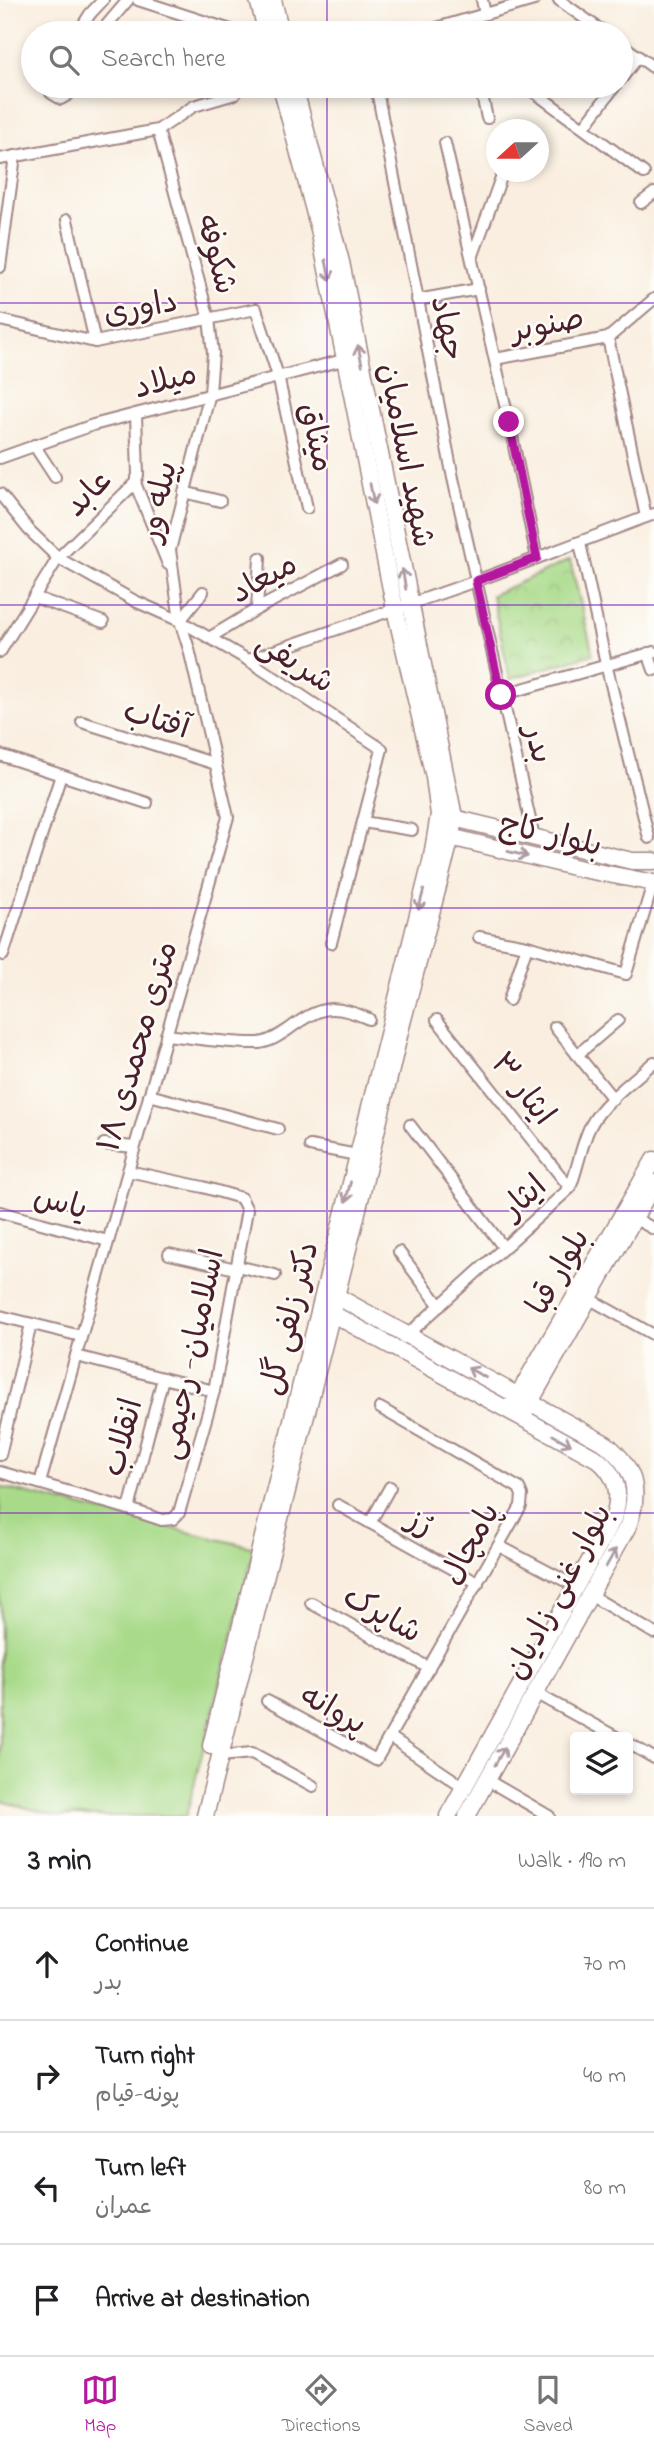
<!DOCTYPE html>
<html lang="en">
<head>
<meta charset="utf-8">
<style>
  body { margin:0; font-family:"Indie Flower","Playpen Sans Arabic",sans-serif; background:#f2f2f2; color:#202124 }
  .controls { position:absolute; right:21px; bottom:21px; display:grid; overflow:hidden; border-radius:7px; box-shadow:0 4px 10px #0003 }
  .controls button { width:63px; height:63px; display:grid; place-items:center; padding:0; border:0; border-bottom:2px solid #e0e0e0; background:#fff; color:#202124; font:35px sans-serif }
  .compass { position:absolute; left:486px; top:119px; width:63px; height:63px; border-radius:50%; background:#fff; box-shadow:0 4px 10px #0003; rotate:249deg }
  .stop { position:absolute; width:21px; height:21px; margin:-16px; border:5px solid #b5179e; border-radius:50%; background:#fff }
  .stop.end { background:#b5179e; border-color:#fff; box-shadow:0 2px 7px #0008 }
  .list { margin:0; padding:0; list-style:none }
  h2 { display:flex; justify-content:space-between; align-items:center; height:91px; margin:0; padding:0 28px; font-size:30px }
  h2 small { font-size:23px; font-weight:400; color:#757577 }
  .list li { display:grid; grid-template-columns:46px 1fr auto; gap:21px; align-items:center; box-sizing:border-box; height:112px; padding:0 28px; border-top:2px solid #e0e0e0 }
  .list b { display:block; font-size:26px; white-space:nowrap }
  .list p { margin:0; font-size:23px; white-space:nowrap; color:#757577 }
  .list em { font-size:23px; font-style:normal; color:#757577 }
  .icon { flex:none; width:38px; height:38px; fill:none; stroke:currentColor; stroke-width:2; stroke-linecap:round; stroke-linejoin:round }
  .map { position:relative; flex:none; width:654px; height:1816px; overflow:hidden }
  .search { position:absolute; background:#fff; box-shadow:0 4px 10px #0003; left:21px; right:21px; top:21px; height:77px; display:flex; align-items:center; gap:18px; box-sizing:border-box; padding:0 24px; border-radius:38px; color:#757577; font-size:26px }
  .sheet { height:539px; background:#fff }
  nav { display:flex; justify-content:space-around; align-items:center; box-sizing:border-box; height:98px; border-top:2px solid #e0e0e0; background:#fff; font-size:19px; color:#757577 }
  nav a { display:grid; justify-items:center; gap:4px }
  nav .on { color:#b5179e }
  .map>svg:first-child { display:block }
  .green { fill:#a8da89; stroke:#797c5a; stroke-width:2 }
  .park { fill:url(#park-crowns); stroke:#797c5a; stroke-width:2 }
  .lines { fill:none; stroke-linecap:round; stroke-linejoin:round }
  .street-casing { stroke:#a28685; stroke-width:14 }
  .secondary-casing { stroke:#a28685; stroke-width:19 }
  .street { stroke:#fff; stroke-width:10 }
  .secondary { stroke:#fff; stroke-width:16 }
  .oneway { stroke:#ae9aa0 }
  .route { stroke:#b5179e; stroke-width:9 }
  .grid { fill:none; stroke:#7b2cbf; stroke-width:2; stroke-opacity:0.55 }
  .labels { text-anchor:middle; stroke-width:5; stroke-linejoin:round; paint-order:stroke }
  .street-label { font-size:32px; fill:#4a1f2b; stroke:#fdfcf7 }
</style>
</head>
<body>
<div class="map">
<svg width="654" height="1816" viewBox="0 0 654 1816">
  <defs>
    <pattern id="park-crowns" width="20" height="18" patternUnits="userSpaceOnUse" patternTransform="scale(1.75)"><rect width="20" height="18" fill="#a8da89"/><path d="M2 6a3 3 0 1 1 6 0M12 15a3 3 0 1 1 6 0" fill="none" stroke="#92bb76"/></pattern>
  </defs>
  <rect width="100%" height="100%" fill="#fdfcf7"/>
  <filter id="ink" filterUnits="userSpaceOnUse"><feTurbulence type="fractalNoise" baseFrequency=".0143" numOctaves="2"/><feDisplacementMap in="SourceGraphic" scale="14" xChannelSelector="R" yChannelSelector="G"/><feConvolveMatrix kernelMatrix="1 2 1 2 8 2 1 2 1" color-interpolation-filters="sRGB"/></filter>
  <filter id="wash" filterUnits="userSpaceOnUse"><feTurbulence type="fractalNoise" baseFrequency=".00686" numOctaves="4" result="noise"/><feDisplacementMap in="SourceGraphic" scale="28" xChannelSelector="R" yChannelSelector="G"/><feGaussianBlur stdDeviation="1.57" result="paint"/><feColorMatrix in="noise" values="0 0 0 0 0 0 0 0 0 0 0 0 0 0 0 0 0 1.4 0 .05"/><feComposite in="paint" operator="in"/></filter>
  <g filter="url(#wash)">
    <rect width="100%" height="100%" fill="#f9eedf"/>
    <polygon class="green" points="0,1487 255,1548 186,1816 58,1816 0,1801"/>
    <polygon class="park" points="570,560 593,654 510,679 492,595"/>
  </g>
  <g filter="url(#ink)">
    <g class="lines">
      <defs>
        <g id="street">
          <polyline points="138,0 240,33"/>
          <polyline points="482,0 485,14"/>
          <polyline points="559,0 605,33"/>
          <polyline points="78,33 90,14 103,0"/>
          <polyline points="100,33 128,0"/>
          <polyline points="419,33 534,0"/>
          <polyline points="621,44 654,68"/>
          <polyline points="621,79 638,57"/>
          <polyline points="51,86 51,93 61,99 68,95 73,86"/>
          <polyline points="376,86 453,478 534,837"/>
          <polyline points="480,86 487,118"/>
          <polyline points="526,86 644,173"/>
          <polyline points="584,127 615,86"/>
          <polyline points="445,143 509,422 537,558"/>
          <polyline points="0,159 158,130 194,106 235,94"/>
          <polyline points="641,203 654,193"/>
          <polyline points="67,220 95,342"/>
          <polyline points="472,258 503,172"/>
          <polyline points="0,267 15,156"/>
          <polyline points="417,300 479,289"/>
          <polyline points="0,320 95,342 256,309 278,376 307,508"/>
          <polyline points="608,338 646,517"/>
          <polyline points="495,359 608,338 654,299"/>
          <polyline points="34,445 55,477"/>
          <polyline points="0,458 93,425 347,359"/>
          <polyline points="135,483 168,564"/>
          <polyline points="184,492 220,501"/>
          <polyline points="0,494 29,530 58,558 135,601 180,621 248,660 382,749 331,943"/>
          <polyline points="580,543 606,664 649,838"/>
          <polyline points="34,597 103,622"/>
          <polyline points="257,609 260,558"/>
          <polyline points="180,621 203,592"/>
          <polyline points="209,638 257,609 342,564"/>
          <polyline points="0,652 58,558 135,483 138,475 136,414"/>
          <polyline points="648,653 654,670"/>
          <polyline points="248,660 476,581 654,514"/>
          <polyline points="501,695 654,652"/>
          <polyline points="82,722 216,764"/>
          <polyline points="0,755 147,803"/>
          <polyline points="363,822 412,830"/>
          <polyline points="479,937 527,946 626,974 653,883"/>
          <polyline points="3,955 61,775"/>
          <polyline points="509,1000 527,946"/>
          <polyline points="437,1020 570,1188"/>
          <polyline points="555,1027 613,1099"/>
          <path d="M166 1035C196 1038 229 1044 259 1043 270 1042 280 1035 289 1029 320 1006 333 1003 369 1019"/>
          <polyline points="577,1055 618,1020"/>
          <polyline points="149,1095 278,1129"/>
          <polyline points="410,1125 504,1248"/>
          <polyline points="104,1144 134,1147"/>
          <polyline points="310,1146 357,1155"/>
          <polyline points="0,1212 108,1241"/>
          <polyline points="634,1218 654,1229"/>
          <polyline points="399,1252 440,1306"/>
          <polyline points="169,1254 236,1269"/>
          <polyline points="237,1266 275,1275"/>
          <polyline points="588,1298 654,1335"/>
          <polyline points="0,1316 81,1336"/>
          <path d="M404 1338 570 1188C578 1168 582 1141 591 1125 603 1102 634 1080 654 1062"/>
          <polyline points="76,1356 214,1391"/>
          <polyline points="0,1455 31,1324"/>
          <polyline points="0,1472 129,1509 162,1520 173,1519 179,1513 214,1391 247,1210 241,1198 203,1187 128,1171"/>
          <polyline points="40,1483 228,817 189,649 180,621 170,550 210,393 213,353 209,319 158,130"/>
          <polyline points="338,1505 478,1583"/>
          <polyline points="129,1509 163,1378"/>
          <polyline points="370,1523 390,1487"/>
          <polyline points="499,1546 575,1586"/>
          <polyline points="590,1595 654,1633"/>
          <polyline points="311,1603 429,1668"/>
          <polyline points="535,1693 616,1737"/>
          <polyline points="267,1701 376,1760 521,1506 522,1495 519,1488 380,1408"/>
          <polyline points="390,1737 464,1787"/>
          <polyline points="628,1743 654,1758"/>
          <polyline points="220,1756 252,1753 313,1786"/>
          <polyline points="487,1780 549,1816"/>
        </g>
        <g id="secondary">
          <polyline points="258,0 267,33"/>
          <polyline points="273,0 281,33"/>
          <polyline points="445,816 632,861 654,861"/>
          <polyline points="442,835 582,869 654,883"/>
          <path d="M327 1291 606 1444C635 1468 641 1491 628 1526L467 1816"/>
          <path d="M322 1308 597 1459C617 1475 622 1494 613 1519L448 1816"/>
          <polyline points="513,1404 654,1160"/>
          <polyline points="526,1409 654,1183"/>
          <polyline points="211,1746 431,862 439,815 434,777 395,609 319,229 281,86"/>
          <polyline points="205,1816 355,1221 401,1027 451,837 454,817 341,262 294,86"/>
        </g>
      </defs>
      <use href="#street" class="street-casing"/>
      <use href="#secondary" class="secondary-casing"/>
      <use href="#street" class="street"/>
      <use href="#secondary" class="secondary"/>
    </g>
    <defs><path id="oneway-shaft" d="M-6 0H5M1.5-3L5.5 0L1.5 3" fill="none" stroke-width="1.6" stroke-linecap="round" stroke-linejoin="round" transform="scale(1.75)"/></defs>
    <g class="oneway">
      <use href="#oneway-shaft" transform="translate(328 270) rotate(78)"/>
      <use href="#oneway-shaft" transform="translate(360 355) rotate(-102)"/>
      <use href="#oneway-shaft" transform="translate(372 494) rotate(79)"/>
      <use href="#oneway-shaft" transform="translate(404 579) rotate(-100)"/>
      <use href="#oneway-shaft" transform="translate(518 854) rotate(14)"/>
      <use href="#oneway-shaft" transform="translate(421 900) rotate(105)"/>
      <use href="#oneway-shaft" transform="translate(348 1192) rotate(104)"/>
      <use href="#oneway-shaft" transform="translate(477 1373) rotate(-151)"/>
      <use href="#oneway-shaft" transform="translate(562 1440) rotate(29)"/>
      <use href="#oneway-shaft" transform="translate(611 1558) rotate(-61)"/>
      <use href="#oneway-shaft" transform="translate(500 1756) rotate(-61)"/>
    </g>
  </g>
  <g class="lines" filter="url(#ink)">
    <polyline class="route" points="501,695 476,581 537,558 509,422"/>
  </g>
  <path class="grid" d="M327 0V33M327 86V1816M0 303H654M0 605H654M0 908H654M0 1211H654M0 1513H654"/>
  <g class="labels">
    <g class="street-label">
      <text transform="translate(218 254) rotate(75)" y="11">شکوفه</text>
      <text transform="translate(140 306) rotate(-11)" y="11">داوری</text>
      <text transform="translate(547 323) rotate(-11)" y="11">صنوبر</text>
      <text transform="translate(449 328) rotate(78)" y="11">جهاد</text>
      <text transform="translate(165 379) rotate(-15)" y="11">میلاد</text>
      <text transform="translate(318 437) rotate(78)" y="11">میثاق</text>
      <text transform="translate(408 455) rotate(79)" y="11">شهید اسلامیان</text>
      <text transform="translate(87 492) rotate(-45)" y="11">عابد</text>
      <text transform="translate(157 501) rotate(-78)" y="11">پیله ور</text>
      <text transform="translate(263 577) rotate(-29)" y="11">میعاد</text>
      <text transform="translate(296 661) rotate(33)" y="11">شریفی</text>
      <text transform="translate(157 718) rotate(17)" y="11">آفتاب</text>
      <text transform="translate(540 744) rotate(77)" y="11">بدر</text>
      <text transform="translate(551 833) rotate(13)" y="11">بلوار کاج</text>
      <text transform="translate(136 1046) rotate(-74)" y="11">۱۸ متری محمدی</text>
      <text transform="translate(524 1088) rotate(52)" y="11">ایثار ۳</text>
      <text transform="translate(523 1196) rotate(-42)" y="11">ایثار</text>
      <text transform="translate(61 1201) rotate(15)" y="11">یاس</text>
      <text transform="translate(557 1271) rotate(-60)" y="11">بلوار قبا</text>
      <text transform="translate(288 1318) rotate(-76)" y="11">دکتر زلفی گل</text>
      <text transform="translate(190 1354) rotate(-78)" y="11">اسلامیان- رحیمی</text>
      <text transform="translate(121 1437) rotate(-75)" y="11">انقلاب</text>
      <text transform="translate(421 1521) rotate(29)" y="11">رُز</text>
      <text transform="translate(469 1543) rotate(-61)" y="11">پامچال</text>
      <text transform="translate(557 1591) rotate(-62)" y="11">بلوار غنی زادیان</text>
      <text transform="translate(383 1613) rotate(29)" y="11">شاپرک</text>
      <text transform="translate(334 1708) rotate(29)" y="11">پروانه</text>
    </g>
  </g>
</svg>
<div class="controls">
<button><svg class="icon" aria-label="layers" viewBox="0 0 24 24"><path d="M12 4l9 5-9 5-9-5zM3 14l9 5 9-5"/></svg></button>
</div>
<svg class="compass" viewBox="-18 -18 36 36"><path d="M0-13l5 13h-10z" fill="#e53935"/><path d="M0 13l5-13h-10z" fill="#757577"/></svg>
<div class="stop" style="left:501px;top:695px"></div>
<div class="stop end" style="left:509px;top:422px"></div>
<div class="search"><svg class="icon" aria-label="search" viewBox="0 0 24 24"><circle cx="10" cy="10" r="6"/><path d="M15 15l6 6"/></svg>Search here</div>
</div>
<section class="sheet">
<h2>3 min<small>Walk · 190 m</small></h2>
<ul class="list">
<li><svg class="icon" aria-label="ahead" viewBox="0 0 24 24"><path d="M12 20V5M6 11l6-6 6 6"/></svg><div><b>Continue</b><p>بدر</p></div><em>70 m</em></li>
<li><svg class="icon" aria-label="right" viewBox="0 0 24 24"><path d="M7 20v-9h11M14 6l5 5-5 5"/></svg><div><b>Turn right</b><p>پونه-قیام</p></div><em>40 m</em></li>
<li><svg class="icon" aria-label="left" viewBox="0 0 24 24"><path d="M17 20v-9H6M10 6l-5 5 5 5"/></svg><div><b>Turn left</b><p>عمران</p></div><em>80 m</em></li>
<li><svg class="icon" aria-label="arrive" viewBox="0 0 24 24"><path d="M6 21V4h12l-3 4 3 4H6"/></svg><div><b>Arrive at destination</b></div></li>
</ul>
</section>
<nav>
<a class="on"><svg class="icon" aria-label="map" viewBox="0 0 24 24"><path d="M3 6l6-2 6 2 6-2v14l-6 2-6-2-6 2zM9 4v14M15 6v14"/></svg>Map</a>
<a><svg class="icon" aria-label="directions" viewBox="0 0 24 24"><path d="M12 3l9 9-9 9-9-9zM9 14v-3h6M13 9l2 2-2 2"/></svg>Directions</a>
<a><svg class="icon" aria-label="saved" viewBox="0 0 24 24"><path d="M7 4h10v16l-5-4-5 4z"/></svg>Saved</a>
</nav>
</body>
</html>
